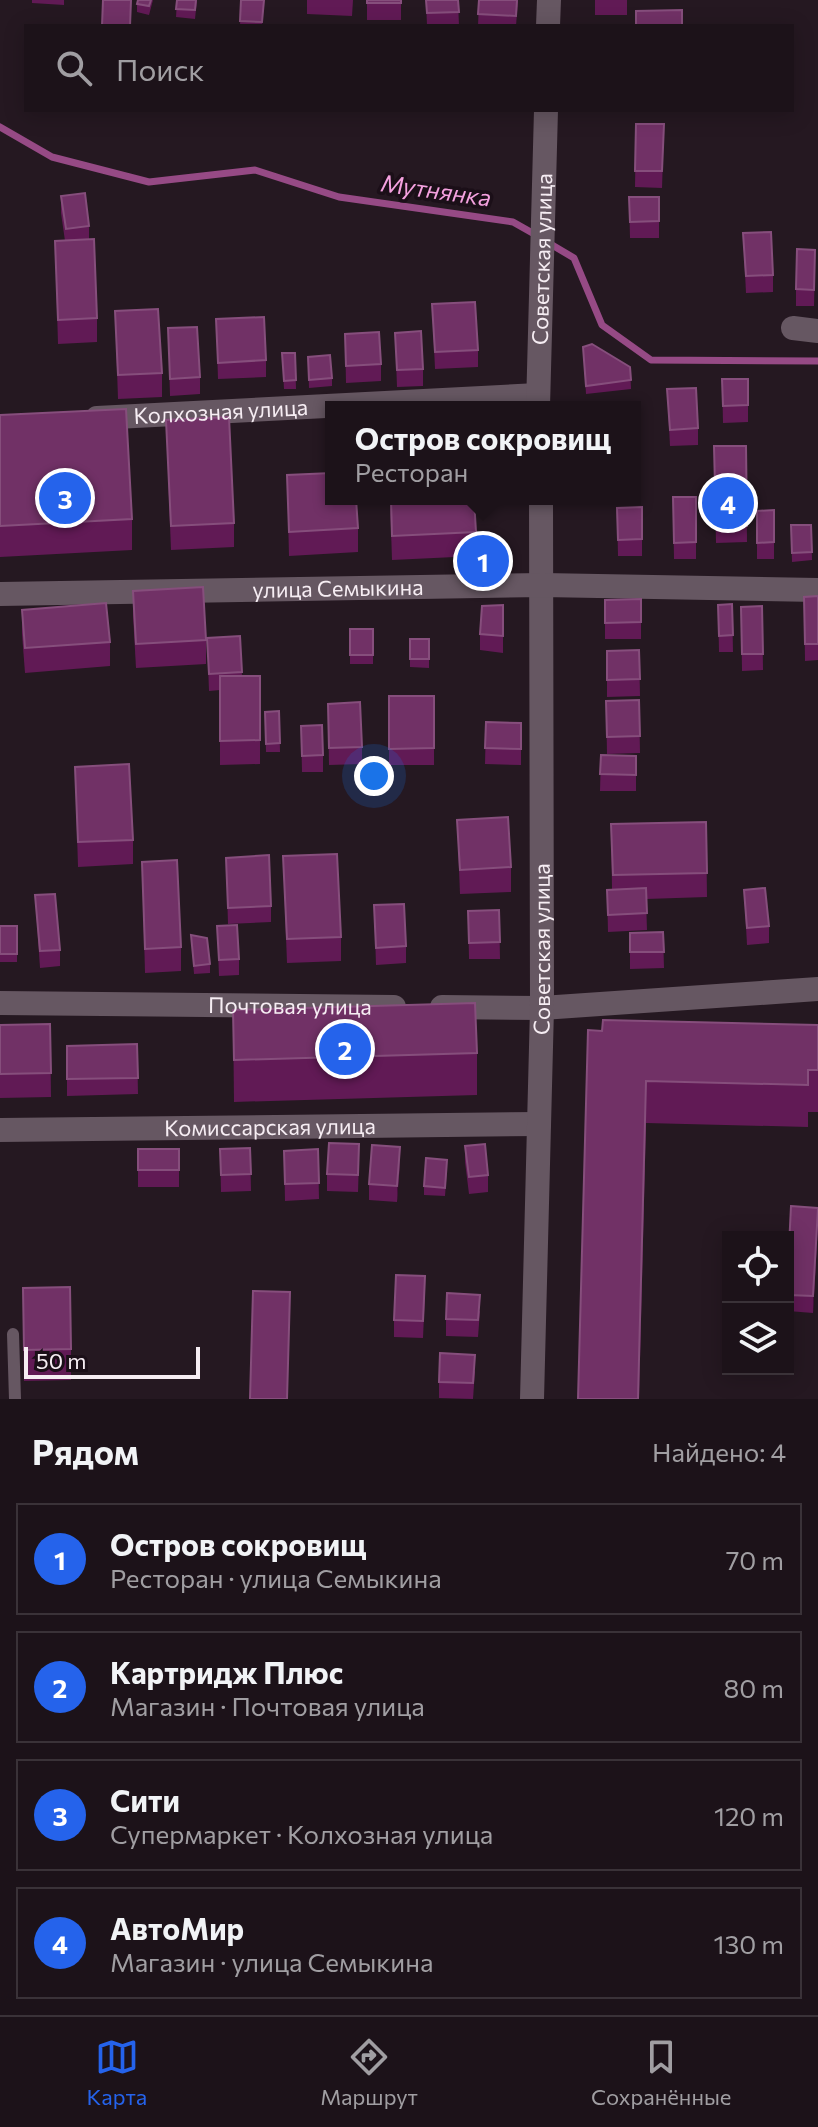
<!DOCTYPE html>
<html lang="ru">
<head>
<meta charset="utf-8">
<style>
  body { margin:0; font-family:Commissioner,sans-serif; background:#292026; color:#f1f3f6 }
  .controls { position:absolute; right:24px; bottom:24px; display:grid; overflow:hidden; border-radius:0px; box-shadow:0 4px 20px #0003 }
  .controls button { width:72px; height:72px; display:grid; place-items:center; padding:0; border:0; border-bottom:2px solid #3a3238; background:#1c1219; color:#f1f3f6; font:40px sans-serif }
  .scale { position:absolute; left:24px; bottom:20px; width:176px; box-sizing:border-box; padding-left:8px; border:4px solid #f6edf3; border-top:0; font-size:22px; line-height:28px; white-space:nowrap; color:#f6edf3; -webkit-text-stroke:6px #1b0f18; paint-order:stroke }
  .you { position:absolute; left:374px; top:776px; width:28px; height:28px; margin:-20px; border:6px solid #fff; border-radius:50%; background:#1a73e8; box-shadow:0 0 0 12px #1a73e833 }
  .badge { display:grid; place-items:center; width:52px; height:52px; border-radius:50%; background:#2563eb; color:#fff; font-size:26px; font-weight:700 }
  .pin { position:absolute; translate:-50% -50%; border:4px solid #fff; box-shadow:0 2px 8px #0006 }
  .popup { position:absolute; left:325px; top:401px; width:316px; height:104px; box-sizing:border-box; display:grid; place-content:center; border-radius:0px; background:#1c1219; filter:drop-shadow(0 2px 6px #0005); font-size:26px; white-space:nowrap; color:#a09ea2 }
  .popup b { font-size:30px; color:#f1f3f6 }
  .popup::after { content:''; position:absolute; left:50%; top:100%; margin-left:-16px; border:16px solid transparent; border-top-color:#1c1219 }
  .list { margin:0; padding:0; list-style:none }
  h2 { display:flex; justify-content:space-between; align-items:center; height:104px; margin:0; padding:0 32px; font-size:34px }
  h2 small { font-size:26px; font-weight:400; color:#a09ea2 }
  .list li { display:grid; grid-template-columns:52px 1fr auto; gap:24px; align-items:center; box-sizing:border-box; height:112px; margin:0 16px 16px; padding:0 16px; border:2px solid #3a3238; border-radius:0px }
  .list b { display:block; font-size:30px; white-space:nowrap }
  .list p { margin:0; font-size:26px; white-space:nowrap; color:#a09ea2 }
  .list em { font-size:26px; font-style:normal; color:#a09ea2 }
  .icon { flex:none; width:44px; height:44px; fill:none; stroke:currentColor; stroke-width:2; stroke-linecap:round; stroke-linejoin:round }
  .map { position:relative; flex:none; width:818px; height:1399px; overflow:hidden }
  .search { position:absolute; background:#1c1219; box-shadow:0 4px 20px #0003; left:24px; right:24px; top:24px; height:88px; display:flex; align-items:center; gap:20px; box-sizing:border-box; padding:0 28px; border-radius:0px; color:#a09ea2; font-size:30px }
  .sheet { height:616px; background:#1c1219 }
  nav { display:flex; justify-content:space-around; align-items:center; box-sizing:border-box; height:112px; border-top:2px solid #3a3238; background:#1c1219; font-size:22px; color:#a09ea2 }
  nav a { display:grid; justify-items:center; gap:4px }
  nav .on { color:#2563eb }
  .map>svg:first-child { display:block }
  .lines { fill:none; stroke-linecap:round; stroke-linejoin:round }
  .stream { stroke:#964a85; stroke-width:7 }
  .service { stroke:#665762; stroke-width:12 }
  .minor { stroke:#665762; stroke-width:24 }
  .tertiary { stroke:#665762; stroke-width:24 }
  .secondary { stroke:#665762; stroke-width:24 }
  .wall { fill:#611a55 }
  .shaded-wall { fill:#421039 }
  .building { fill:#713166; stroke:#864e7c; stroke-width:2 }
  .labels { text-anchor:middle; stroke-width:7; stroke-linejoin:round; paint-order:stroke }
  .street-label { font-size:22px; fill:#f6edf3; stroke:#1b0f18 }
  .water-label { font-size:24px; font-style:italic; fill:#f4a1df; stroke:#1b0f18 }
</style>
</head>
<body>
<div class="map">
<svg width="818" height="1399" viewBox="0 0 818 1399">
  <rect width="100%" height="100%" fill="#251821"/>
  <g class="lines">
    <g class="stream">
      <polyline points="0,127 52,157 149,182 255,170 339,197 513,222 536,235"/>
      <polyline points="547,242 574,258 602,325 651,360 818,361"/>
    </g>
    <polyline class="service" points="13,1334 15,1399"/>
    <g class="minor">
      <polyline points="793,328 818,331"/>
      <path id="s1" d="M97 418 538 395"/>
      <path id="s2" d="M0 1003 394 1007"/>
      <polyline points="442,1007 542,1008 818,989"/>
      <path id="s3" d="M0 1130 539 1124"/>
    </g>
    <g class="tertiary">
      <polyline points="548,26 549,0"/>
      <path id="s4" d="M538 407 546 110"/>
      <path id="s5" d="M532 1399 542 1008 541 499"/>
    </g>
    <path class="secondary" id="s6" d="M0 594 543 585 818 590"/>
  </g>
  <g class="wall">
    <polygon points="32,0 64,0 64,5 32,3"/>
    <polygon points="153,0 149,15 137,12 137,4"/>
    <polygon points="177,0 197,0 195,19 176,17"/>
    <polygon points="241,0 264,0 262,26 240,26"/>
    <polygon points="307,0 353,0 352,16 307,14"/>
    <rect x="367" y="0" width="34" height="20"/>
    <polygon points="426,0 458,0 459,26 427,26"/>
    <polygon points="479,0 518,0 516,26 478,26"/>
    <rect x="595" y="0" width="32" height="15"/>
    <polygon points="636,124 664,124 662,188 635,187"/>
    <polygon points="61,196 89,226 89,240 97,318 97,342 58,344 55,241 65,241 61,213"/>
    <polygon points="629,197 659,197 659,238 630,238"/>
    <polygon points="743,233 773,275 773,292 746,293"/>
    <polygon points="815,266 814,306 796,306 796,289"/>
    <polygon points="432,304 478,350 478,367 435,369"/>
    <polygon points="115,311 162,373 162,397 118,399"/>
    <polygon points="216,319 266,360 266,377 218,379"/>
    <polygon points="168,328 200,377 200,394 170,396"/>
    <polygon points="395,333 423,369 423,386 397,387"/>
    <polygon points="345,334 381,364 381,381 346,383"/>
    <polygon points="583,347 630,367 631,389 586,394"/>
    <polygon points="282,353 295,353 296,389 284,389"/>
    <polygon points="308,357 332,378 332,386 309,388"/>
    <polygon points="722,379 748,379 748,422 723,423"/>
    <polygon points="667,389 698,428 698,445 670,446"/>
    <polygon points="0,415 132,519 132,550 0,557"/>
    <polygon points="166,420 234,523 234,547 171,550"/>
    <polygon points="714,446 746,446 747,542 716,543"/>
    <polygon points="287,475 358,528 358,552 289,556"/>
    <polygon points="673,497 696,497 696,559 674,559"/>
    <polygon points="390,499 474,499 476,556 392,560"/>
    <polygon points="642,507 642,556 618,556 617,508"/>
    <polygon points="774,510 774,559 757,559 757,511"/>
    <polygon points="791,525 811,525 812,560 792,562"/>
    <polygon points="133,591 206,640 206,664 136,668 133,615"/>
    <polygon points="818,596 818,660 805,661 804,597"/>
    <polygon points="641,599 641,639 605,639 605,600"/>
    <polygon points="732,604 733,652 719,652 718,605"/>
    <polygon points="503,605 503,653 480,650 480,634"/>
    <polygon points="762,606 763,670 742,671 741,607"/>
    <polygon points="22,610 110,642 110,666 25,673 22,634"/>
    <rect x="350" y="629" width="23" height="35"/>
    <polygon points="240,636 242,676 260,676 260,764 220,765 220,690 209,691 207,638"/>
    <polygon points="410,639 429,639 429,668 410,667"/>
    <polygon points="639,650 640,696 607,697 607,651"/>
    <rect x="389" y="696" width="45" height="69"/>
    <polygon points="639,700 640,753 607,754 606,701"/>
    <polygon points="328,704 362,747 362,764 329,765"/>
    <polygon points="279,711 280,752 266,752 265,712"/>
    <polygon points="486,722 521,723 521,765 485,764"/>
    <polygon points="301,726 323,755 323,772 302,772"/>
    <polygon points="601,755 636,756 636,791 600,791"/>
    <polygon points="75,767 133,840 133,864 78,867"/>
    <polygon points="457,820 511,867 511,892 460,894"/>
    <polygon points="706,822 707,897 646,899 647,930 608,932 607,890 612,889 611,824"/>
    <polygon points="283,856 341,937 341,961 287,963"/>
    <polygon points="226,858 271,906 271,922 228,924"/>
    <polygon points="142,862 181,947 181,971 145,973"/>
    <polygon points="744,890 769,926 769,943 747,945"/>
    <polygon points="35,895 60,950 60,966 40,968"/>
    <polygon points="374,905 406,946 406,963 376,965"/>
    <polygon points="499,910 500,959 469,959 468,911"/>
    <rect x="0" y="926" width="17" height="36"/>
    <polygon points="217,926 239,959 239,975 219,976"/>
    <polygon points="663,932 664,968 630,969 630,933"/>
    <polygon points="191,935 210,964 210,973 194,974"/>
    <polygon points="233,1010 477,1053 477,1095 234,1102"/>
    <polygon points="50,1024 51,1097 0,1098 0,1025"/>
    <polygon points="818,1025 818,1112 808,1112 808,1127 646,1123 639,1399 578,1399 602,1031"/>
    <polygon points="137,1044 138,1094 67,1096 67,1046"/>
    <polygon points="465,1146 488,1175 488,1192 469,1194 465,1162"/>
    <polygon points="250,1148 251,1191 221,1192 220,1149"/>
    <rect x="138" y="1149" width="41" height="38"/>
    <polygon points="318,1149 319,1199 285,1201 284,1151"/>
    <polygon points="359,1161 358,1192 327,1191 327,1174"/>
    <polygon points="400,1163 397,1202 369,1200 369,1184"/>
    <polygon points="447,1169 445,1196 424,1195 424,1186"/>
    <polygon points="818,1224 813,1313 788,1311 788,1267"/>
    <polygon points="23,1288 71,1349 71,1380 24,1381"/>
    <polygon points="425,1293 423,1338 394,1337 394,1320"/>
    <polygon points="480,1311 478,1337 446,1336 446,1319"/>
    <polygon points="475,1371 473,1399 439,1398 439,1382"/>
  </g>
  <g class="shaded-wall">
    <polygon points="646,1081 639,1399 638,1399"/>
    <polygon points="400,1147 400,1163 397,1202 397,1186"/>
    <polygon points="818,1208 818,1224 813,1313 813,1296"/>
  </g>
  <g class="building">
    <polygon points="103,0 131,0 130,26 102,26"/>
    <polygon points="138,0 151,0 149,6 137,4"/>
    <polygon points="177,0 196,0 195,10 176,9"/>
    <polygon points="241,0 264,0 262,22 240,21"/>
    <rect x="367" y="0" width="34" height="3"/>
    <polygon points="426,0 458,0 459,12 427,13"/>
    <polygon points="479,0 517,0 516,16 478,14"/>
    <polygon points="682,10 682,26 636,26 636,11"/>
    <polygon points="636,124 664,124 662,171 635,171"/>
    <polygon points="85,193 89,226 66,229 61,196"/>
    <polygon points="629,197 659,197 659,221 630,222"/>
    <polygon points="771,232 773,275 746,276 743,233"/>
    <polygon points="94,239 97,318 58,320 55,241"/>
    <polygon points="797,249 815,250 814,290 796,289"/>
    <polygon points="475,302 478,350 435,352 432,304"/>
    <polygon points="158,309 162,373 118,375 115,311"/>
    <polygon points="264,317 266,360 218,363 216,319"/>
    <polygon points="197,327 200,377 170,379 168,328"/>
    <polygon points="421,331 423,369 397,370 395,333"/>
    <polygon points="379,332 381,364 346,366 345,334"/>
    <polygon points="592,344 630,367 631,380 586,386 583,347"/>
    <polygon points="282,353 295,353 296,380 284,381"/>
    <polygon points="330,355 332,378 309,380 308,357"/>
    <polygon points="722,379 748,379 748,405 723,406"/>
    <polygon points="696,388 698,428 670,430 667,389"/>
    <polygon points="126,409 132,519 0,526 0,415"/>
    <polygon points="229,417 234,523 171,526 166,420"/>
    <polygon points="714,446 746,446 747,526 716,526"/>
    <polygon points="331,473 331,499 356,499 358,528 289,532 287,475"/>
    <polygon points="673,497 696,497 696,542 674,543"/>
    <polygon points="391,499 474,499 476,532 392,536"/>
    <polygon points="642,507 642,539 618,540 617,508"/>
    <polygon points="774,510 774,542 757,543 757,511"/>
    <polygon points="791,525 811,525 812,552 792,553"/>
    <polygon points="203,587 206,640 136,644 133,591"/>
    <polygon points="818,596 818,644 805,644 804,597"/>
    <polygon points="641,599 641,622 605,623 605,600"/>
    <polygon points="106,603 110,642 25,648 22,610"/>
    <polygon points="732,604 733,635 719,636 718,605"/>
    <polygon points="503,605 503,636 480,634 482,606"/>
    <polygon points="762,606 763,654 742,654 741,607"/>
    <rect x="350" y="629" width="23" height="26"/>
    <polygon points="240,636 242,672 209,674 207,638"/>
    <rect x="410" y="639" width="19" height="20"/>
    <polygon points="639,650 640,679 607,680 607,651"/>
    <polygon points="220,676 260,676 260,740 220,741"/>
    <polygon points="389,696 434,696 434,748 389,749"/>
    <polygon points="639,700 640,736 607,737 606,701"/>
    <polygon points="360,702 362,747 329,748 328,704"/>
    <polygon points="279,711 280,743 266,744 265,712"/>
    <polygon points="486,722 521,723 521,749 485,748"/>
    <polygon points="322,725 323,755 302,756 301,726"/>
    <polygon points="601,755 636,756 636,775 600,774"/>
    <polygon points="129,764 133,840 78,842 75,767"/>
    <polygon points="508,817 511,867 460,870 457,820"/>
    <polygon points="706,822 707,873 613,875 611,824"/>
    <polygon points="337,854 341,937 287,939 283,856"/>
    <polygon points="269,855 271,906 228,908 226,858"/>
    <polygon points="177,860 181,947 145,949 142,862"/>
    <polygon points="646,888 647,913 608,915 607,890"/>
    <polygon points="765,888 769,926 747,928 744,890"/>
    <polygon points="55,894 60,950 40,951 35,895"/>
    <polygon points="404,904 406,946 376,948 374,905"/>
    <polygon points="499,910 500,942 469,943 468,911"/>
    <polygon points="237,925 239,959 219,960 217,926"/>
    <rect x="0" y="926" width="17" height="28"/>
    <polygon points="663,932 664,952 630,952 630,933"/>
    <polygon points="191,935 207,938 210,964 194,966"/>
    <polygon points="475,1003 477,1053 234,1060 233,1010"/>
    <polygon points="603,1020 818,1025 818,1070 808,1070 808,1085 646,1081 638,1399 578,1399 588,1030 602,1031"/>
    <polygon points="50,1024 51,1073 0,1074 0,1025"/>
    <polygon points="137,1044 138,1078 67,1079 67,1046"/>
    <polygon points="329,1143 359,1144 358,1175 327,1174"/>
    <polygon points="485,1144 488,1175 469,1177 465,1146"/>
    <polygon points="372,1145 400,1147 397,1186 369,1184"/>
    <polygon points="250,1148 251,1174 221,1175 220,1149"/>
    <rect x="138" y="1149" width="41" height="21"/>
    <polygon points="318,1149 319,1183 285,1184 284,1151"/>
    <polygon points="426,1158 447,1160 445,1188 424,1186"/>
    <polygon points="791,1206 818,1208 813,1296 788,1295 788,1267"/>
    <polygon points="396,1275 425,1276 423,1321 394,1320"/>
    <polygon points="70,1287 71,1349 24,1350 23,1288"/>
    <polygon points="253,1291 290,1292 287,1399 250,1399"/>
    <polygon points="447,1293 480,1295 478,1320 446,1319"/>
    <polygon points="440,1353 475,1355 473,1383 439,1382"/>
  </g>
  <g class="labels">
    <g class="street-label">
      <text dy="8" stroke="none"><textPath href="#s4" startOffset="148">Советская улица</textPath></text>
      <text dy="8" stroke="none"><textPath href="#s1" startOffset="124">Колхозная улица</textPath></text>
      <text dy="8" stroke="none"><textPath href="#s6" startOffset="338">улица Семыкина</textPath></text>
      <text dy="8" stroke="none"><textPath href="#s5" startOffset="450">Советская улица</textPath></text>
      <text dy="8" stroke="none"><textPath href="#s2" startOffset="290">Почтовая улица</textPath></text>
      <text dy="8" stroke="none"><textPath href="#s3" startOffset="270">Комиссарская улица</textPath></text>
    </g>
    <g class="water-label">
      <text transform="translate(436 191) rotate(8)" y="8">Мутнянка</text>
    </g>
  </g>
</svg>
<div class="controls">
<button><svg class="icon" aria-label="locate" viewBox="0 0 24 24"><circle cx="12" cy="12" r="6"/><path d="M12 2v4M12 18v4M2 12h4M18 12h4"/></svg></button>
<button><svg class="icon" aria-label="layers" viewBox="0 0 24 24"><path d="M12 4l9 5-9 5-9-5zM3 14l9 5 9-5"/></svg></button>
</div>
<div class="scale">50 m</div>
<div class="you"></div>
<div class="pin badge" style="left:483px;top:561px">1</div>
<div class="popup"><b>Остров сокровищ</b>Ресторан</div>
<div class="pin badge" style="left:345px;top:1049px">2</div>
<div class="pin badge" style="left:65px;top:498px">3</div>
<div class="pin badge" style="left:728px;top:503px">4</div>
<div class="search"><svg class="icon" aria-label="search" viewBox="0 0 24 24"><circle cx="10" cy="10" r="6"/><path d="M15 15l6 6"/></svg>Поиск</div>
</div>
<section class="sheet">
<h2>Рядом<small>Найдено: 4</small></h2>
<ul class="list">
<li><span class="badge">1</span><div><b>Остров сокровищ</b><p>Ресторан · улица Семыкина</p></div><em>70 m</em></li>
<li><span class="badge">2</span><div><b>Картридж Плюс</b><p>Магазин · Почтовая улица</p></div><em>80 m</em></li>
<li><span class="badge">3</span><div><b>Сити</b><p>Супермаркет · Колхозная улица</p></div><em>120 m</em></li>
<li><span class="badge">4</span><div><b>АвтоМир</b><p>Магазин · улица Семыкина</p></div><em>130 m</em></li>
</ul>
</section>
<nav>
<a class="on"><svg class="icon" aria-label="map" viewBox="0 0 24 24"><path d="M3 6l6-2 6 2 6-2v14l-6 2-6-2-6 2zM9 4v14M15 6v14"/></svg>Карта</a>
<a><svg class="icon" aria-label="directions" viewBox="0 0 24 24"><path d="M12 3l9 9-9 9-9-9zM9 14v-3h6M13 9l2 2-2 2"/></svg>Маршрут</a>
<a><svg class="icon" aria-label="saved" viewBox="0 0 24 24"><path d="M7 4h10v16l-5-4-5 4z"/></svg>Сохранённые</a>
</nav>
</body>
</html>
